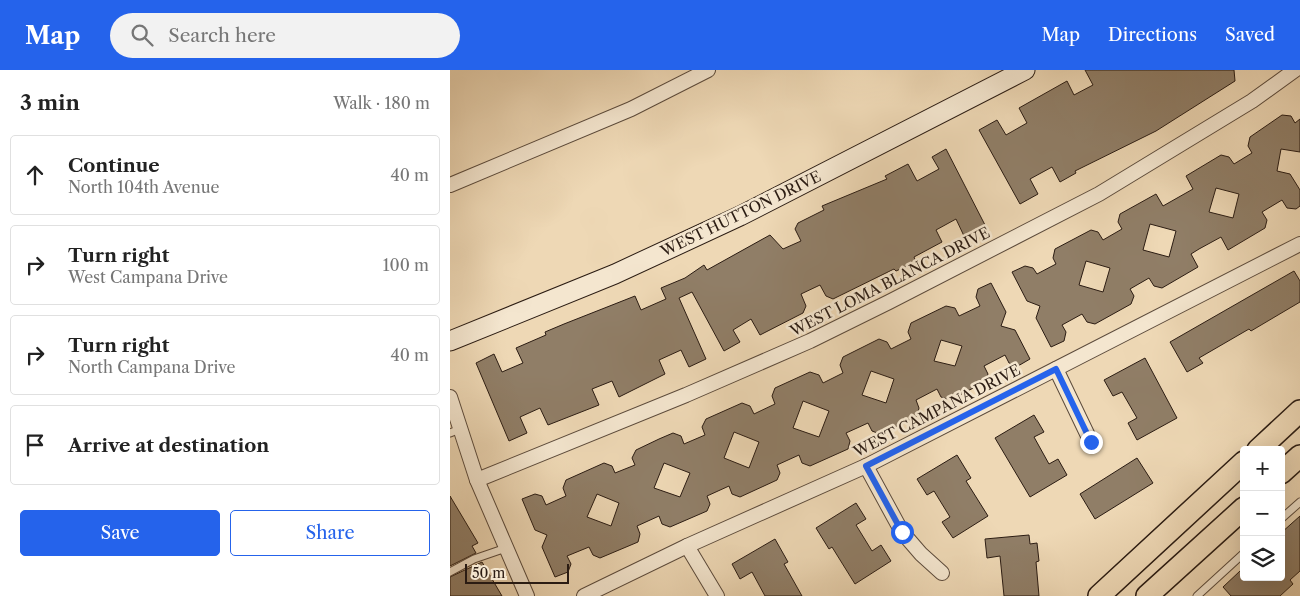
<!DOCTYPE html>
<html lang="en">
<head>
<meta charset="utf-8">
<style>
  body { margin:0; font-family:"Libre Caslon Text",serif; background:#f2f2f2; color:#222 }
  .controls { position:absolute; right:15px; bottom:15px; display:grid; overflow:hidden; border-radius:5px; box-shadow:0 5px 20px #0002 }
  .controls button { width:45px; height:45px; display:grid; place-items:center; padding:0; border:0; border-bottom:1px solid #e0e0e0; background:#fff; color:#222; font:25px sans-serif }
  .scale { position:absolute; left:15px; bottom:12px; width:104px; box-sizing:border-box; padding-left:5px; border:2px solid #2b1c13; border-top:0; font-size:14px; line-height:18px; white-space:nowrap; color:#2b1c13; -webkit-text-stroke:4px #f4e6cf; paint-order:stroke }
  .stop { position:absolute; width:15px; height:15px; margin:-11px; border:4px solid #2563eb; border-radius:50%; background:#fff }
  .stop.end { background:#2563eb; border-color:#fff; box-shadow:0 1px 5px #0008 }
  .list { margin:0; padding:0; list-style:none }
  h2 { display:flex; justify-content:space-between; align-items:center; height:65px; margin:0; padding:0 20px; font-size:21px }
  h2 small { font-size:16px; font-weight:400; color:#767676 }
  .list li { display:grid; grid-template-columns:32px 1fr auto; gap:15px; align-items:center; box-sizing:border-box; height:80px; margin:0 10px 10px; padding:0 10px; border:1px solid #e0e0e0; border-radius:5px }
  .list b { display:block; font-size:19px; white-space:nowrap }
  .list p { margin:0; font-size:16px; white-space:nowrap; color:#767676 }
  .list em { font-size:16px; font-style:normal; color:#767676 }
  .actions { display:flex; gap:10px; padding:15px 20px }
  .actions a { flex:1; padding:11px 0; border:1px solid #2563eb; border-radius:5px; text-align:center; font-size:18px; color:#2563eb }
  .actions .main { background:#2563eb; color:#fff }
  .icon { flex:none; width:28px; height:28px; fill:none; stroke:currentColor; stroke-width:2; stroke-linecap:round; stroke-linejoin:round }
  .map { position:relative; flex:none; width:850px; height:526px; overflow:hidden }
  header { display:flex; align-items:center; gap:30px; box-sizing:border-box; height:70px; padding:0 25px; background:#2563eb; color:#fff }
  header strong { font-size:24px }
  nav { display:flex; gap:28px; margin-inline-start:auto; font-size:18px }
  .search { width:350px; height:45px; background:#f2f2f2; display:flex; align-items:center; gap:12px; box-sizing:border-box; padding:0 18px; border-radius:28px; color:#767676; font-size:19px }
  main { display:flex }
  aside { flex:1; background:#fff }
  .map>svg:first-child { display:block }
  .building { fill:#907e67; stroke:#2b1c13; fill-rule:evenodd }
  .lines { fill:none; stroke-linecap:round; stroke-linejoin:round }
  .lane-casing { stroke:#5c4b3c; stroke-width:9 }
  .street-casing { stroke:#5c4b3c; stroke-width:16 }
  .secondary-casing { stroke:#2b1c13; stroke-width:21 }
  .primary-casing { stroke:#2b1c13; stroke-width:24 }
  .lane { stroke:#f4e6cf; stroke-width:7 }
  .street { stroke:#f4e6cf; stroke-width:14 }
  .secondary { stroke:#f4e6cf; stroke-width:19 }
  .primary { stroke:#eed8b5; stroke-width:21 }
  .route { stroke:#2563eb; stroke-width:6 }
  .labels { text-anchor:middle; stroke-width:5; stroke-linejoin:round; paint-order:stroke }
  .street-label { font-size:15px; fill:#2b1c13; stroke:#f4e6cf }
</style>
</head>
<body>
<header>
<strong>Map</strong>
<div class="search"><svg class="icon" aria-label="search" viewBox="0 0 24 24"><circle cx="10" cy="10" r="6"/><path d="M15 15l6 6"/></svg>Search here</div>
<nav><a>Map</a><a>Directions</a><a>Saved</a></nav>
</header>
<main>
<aside>
<h2>3 min<small>Walk · 180 m</small></h2>
<ul class="list">
<li><svg class="icon" aria-label="ahead" viewBox="0 0 24 24"><path d="M12 20V5M6 11l6-6 6 6"/></svg><div><b>Continue</b><p>North 104th Avenue</p></div><em>40 m</em></li>
<li><svg class="icon" aria-label="right" viewBox="0 0 24 24"><path d="M7 20v-9h11M14 6l5 5-5 5"/></svg><div><b>Turn right</b><p>West Campana Drive</p></div><em>100 m</em></li>
<li><svg class="icon" aria-label="right" viewBox="0 0 24 24"><path d="M7 20v-9h11M14 6l5 5-5 5"/></svg><div><b>Turn right</b><p>North Campana Drive</p></div><em>40 m</em></li>
<li><svg class="icon" aria-label="arrive" viewBox="0 0 24 24"><path d="M6 21V4h12l-3 4 3 4H6"/></svg><div><b>Arrive at destination</b></div></li>
</ul>
<div class="actions"><a class="main">Save</a><a>Share</a></div>
</aside>
<div class="map">
<svg width="850" height="526" viewBox="0 0 850 526">
  <rect width="100%" height="100%" fill="#eed8b5"/>
  <filter id="stains"><feTurbulence type="fractalNoise" baseFrequency=".004" numOctaves="4"/><feColorMatrix values="0 0 0 0 .2 0 0 0 0 .09 0 0 0 0 .02 0 0 0 .5 -.17"/></filter>
  <radialGradient id="worn" r=".72"><stop offset=".6" stop-color="#630" stop-opacity="0"/><stop offset="1" stop-color="#630" stop-opacity=".3"/></radialGradient>
  <g class="building">
    <polygon points="635,0 784,0 785,11 706,61 625,101 626,103 610,112 602,97 580,109 588,124 570,134 529,60 547,50 556,65 577,53 569,38 617,11 624,25 643,15"/>
    <path d="M832 45 841 46 845 53 850 49V82L831 79 827 101 840 104 850 120V136L846 139 837 138 832 130 812 142 817 150 815 158 778 180 771 167 749 179 741 184 748 197 712 218 704 216 699 208 680 219 684 226 681 234 645 254 637 252 632 244 612 255 616 262 614 271 601 277 586 248 590 236 577 231 562 202 575 196 583 198 587 204 606 194 603 188 605 179 641 160 648 162 653 170 672 159 668 152 670 144 706 124 713 136 743 119 736 106 771 85 779 87 784 94 802 83 798 76 800 67ZM766 118 789 124 783 148 759 142ZM700 154 726 161 719 187 693 180ZM636 191 660 198 653 222 629 215Z"/>
    <polygon points="496,79 535,155 514,166 506,149 486,160 492,172 464,187 466,192 446,201 444,199 383,229 376,226 370,215 351,224 356,236 353,243 310,265 301,249 283,260 290,272 274,281 242,222 229,228 256,289 239,297 231,280 209,290 215,304 169,327 162,311 142,319 149,335 98,355 90,338 70,347 77,363 59,371 26,293 44,284 52,302 73,293 66,278 96,265 95,262 114,254 185,226 191,240 216,229 211,218 235,208 254,195 257,200 320,165 333,179 351,171 345,159 348,153 374,140 372,136 437,109 435,106 458,94 467,111 489,99 482,87"/>
    <polygon points="844,201 850,211 850,232 801,261 799,259 749,288 753,293 737,302 720,272"/>
    <path d="M541 213 556 242 551 256 565 260 580 289 568 296 559 293 555 285 534 296 538 304 535 312 500 330 491 327 487 319 466 330 469 338 467 346 451 354 430 364 422 361 418 353 396 363 400 371 398 379 360 396 352 393 349 385 327 395 330 403 327 410 290 427 282 424 279 416 257 426 260 434 257 441 220 457 212 454 209 446 187 456 190 464 188 472 150 488 143 485 139 477 117 486 121 494 118 502 105 507 92 477 97 465 85 460 72 429 85 424 92 426 96 435 116 426 113 418 116 410 154 393 162 396 165 403 185 395 182 388 186 380 209 369 223 363 231 366 234 374 255 365 252 357 256 349 292 333 300 336 304 344 325 334 322 326 325 318 360 302 369 305 373 313 393 303 390 295 393 287 429 269 437 272 441 279 461 269 458 262 461 253 496 236 505 238 509 246 530 236 526 227 528 219ZM491 270 512 276 505 296 484 291ZM421 301 444 309 436 333 412 325ZM353 331 379 341 369 367 343 358ZM284 362 309 372 299 398 274 388ZM214 393 240 403 230 427 204 418ZM147 424 169 433 161 456 137 447Z"/>
    <polygon points="695,288 727,348 687,370 678,353 687,348 672,322 663,326 654,310"/>
    <polygon points="584,345 594,362 584,367 599,394 608,389 617,405 580,427 545,368"/>
    <polygon points="507,385 521,408 516,411 538,446 503,468 492,452 500,447 484,421 477,425 467,409"/>
    <polygon points="687,388 703,413 645,449 630,424"/>
    <polygon points="0,426 28,473 22,476 26,483 0,496"/>
    <polygon points="406,433 416,449 406,455 422,481 431,475 441,491 405,514 382,477 379,479 366,458"/>
    <polygon points="850,446 850,501 840,510 843,514 830,526 781,526 773,517 790,501 794,507 831,507 831,463"/>
    <polygon points="579,465 580,474 587,473 589,491 586,492 589,526 554,526 550,486 537,488 535,469"/>
    <polygon points="325,469 338,492 334,494 352,526 315,526 302,502 290,509 282,494"/>
    <polygon points="32,492 52,526 0,526 0,507"/>
  </g>
  <g class="lines">
    <defs>
      <g id="lane">
        <polyline points="0,363 10,359"/>
        <polyline points="831,449 850,432"/>
        <polyline points="0,502 24,489 56,478"/>
        <polyline points="747,526 794,483"/>
      </g>
      <g id="street">
        <polyline points="0,115 181,39 258,0"/>
        <polyline points="606,299 641,372"/>
        <polyline points="0,327 27,410 77,526"/>
        <polyline points="416,396 452,462 471,484 492,503"/>
        <polyline points="27,410 236,325 360,271 439,232 649,124 802,31 845,0"/>
        <polyline points="237,476 267,526"/>
        <polyline points="134,526 237,476 416,396 850,174"/>
      </g>
      <polyline id="secondary" points="0,271 165,204 290,146 575,0"/>
      <g id="primary">
        <polyline points="808,380 850,341"/>
        <polyline points="831,403 850,386"/>
        <polyline points="649,526 794,392"/>
        <polyline points="697,526 794,438"/>
      </g>
    </defs>
    <use href="#lane" class="lane-casing"/>
    <use href="#street" class="street-casing"/>
    <use href="#secondary" class="secondary-casing"/>
    <use href="#primary" class="primary-casing"/>
    <use href="#lane" class="lane"/>
    <use href="#street" class="street"/>
    <use href="#secondary" class="secondary"/>
    <use href="#primary" class="primary"/>
  </g>
  <g class="lines">
    <polyline class="route" points="452,462 416,396 606,299 641,372"/>
  </g>
  <g class="labels">
    <g class="street-label">
      <text transform="translate(291 144) rotate(-26)" y="5">WEST HUTTON DRIVE</text>
      <text transform="translate(440 212) rotate(-27)" y="5">WEST LOMA BLANCA DRIVE</text>
      <text transform="translate(487 341) rotate(-27)" y="5">WEST CAMPANA DRIVE</text>
    </g>
  </g>
  <rect width="100%" height="100%" filter="url(#stains)"/>
  <rect width="100%" height="100%" fill="url(#worn)"/>
</svg>
<div class="controls">
<button>+</button>
<button>−</button>
<button><svg class="icon" aria-label="layers" viewBox="0 0 24 24"><path d="M12 4l9 5-9 5-9-5zM3 14l9 5 9-5"/></svg></button>
</div>
<div class="scale">50 m</div>
<div class="stop" style="left:452px;top:462px"></div>
<div class="stop end" style="left:641px;top:372px"></div>
</div>
</main>
</body>
</html>
